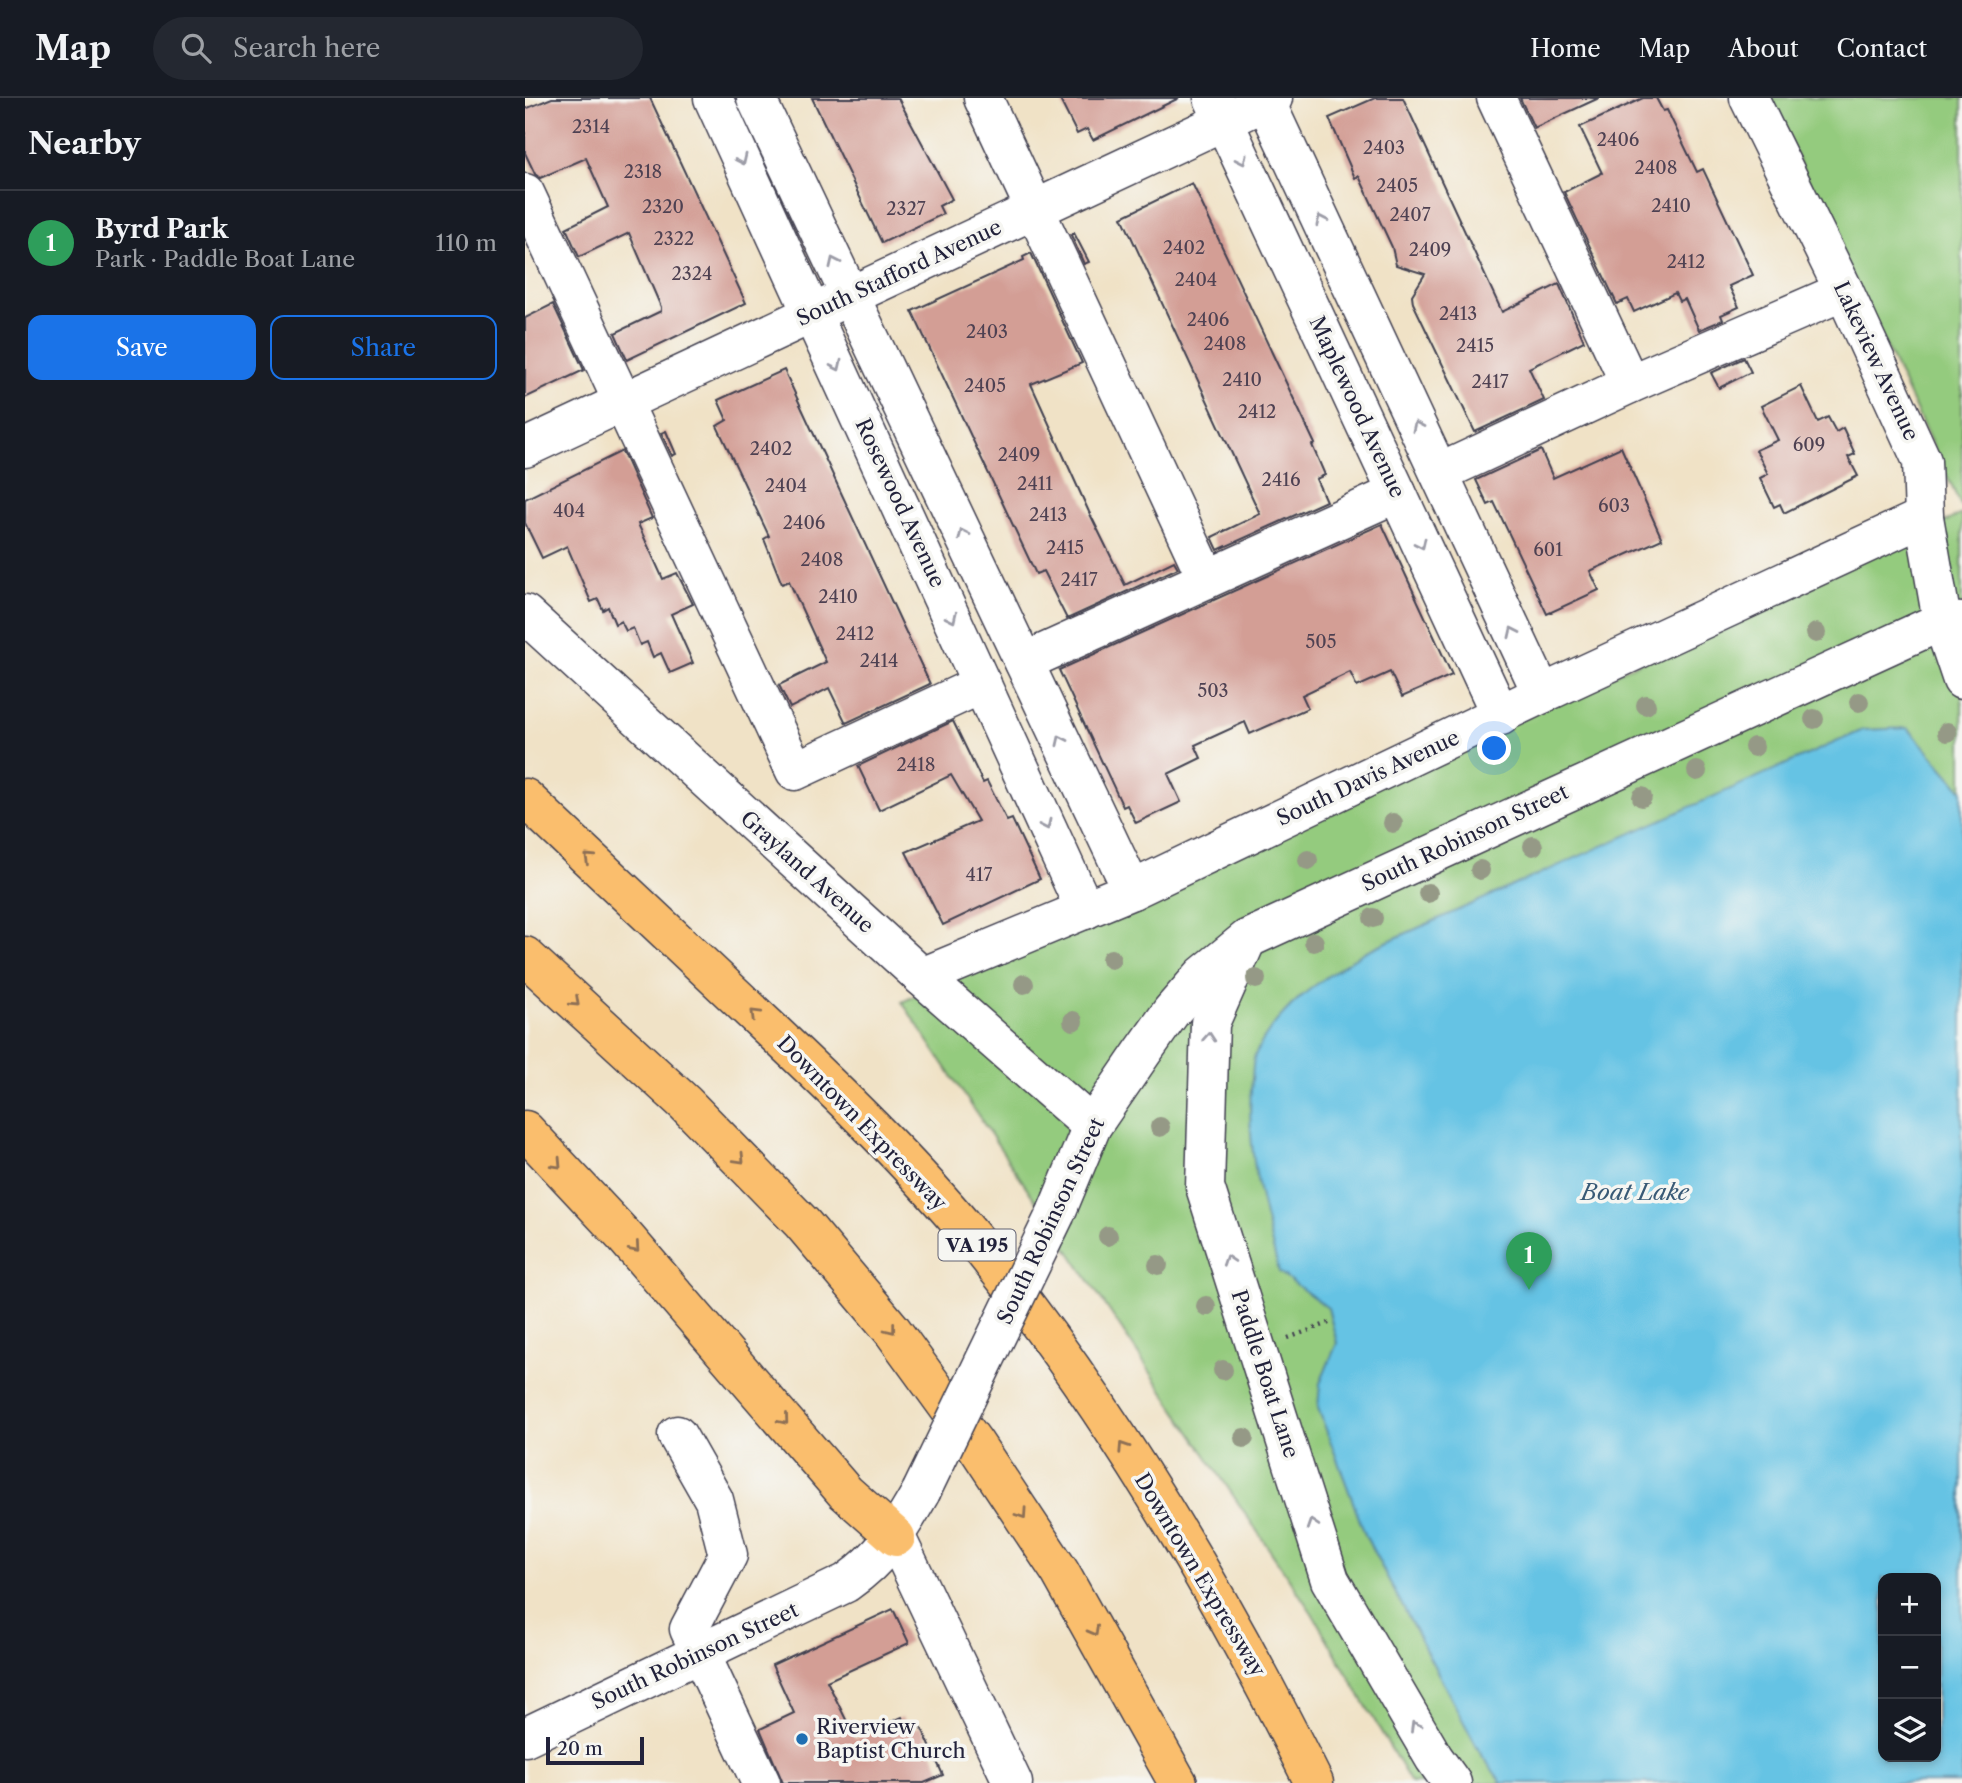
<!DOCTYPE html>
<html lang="en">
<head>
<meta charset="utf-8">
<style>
  body { margin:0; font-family:"Libre Caslon Text",serif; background:#242831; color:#f1f3f6 }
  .controls { position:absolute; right:21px; bottom:21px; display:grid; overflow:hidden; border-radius:14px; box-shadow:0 4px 10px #0003 }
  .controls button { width:63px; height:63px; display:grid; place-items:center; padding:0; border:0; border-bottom:2px solid #363941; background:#171b24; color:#f1f3f6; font:35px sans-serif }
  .scale { position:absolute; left:21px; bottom:18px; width:98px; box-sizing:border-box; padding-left:7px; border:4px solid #22223b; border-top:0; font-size:19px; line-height:24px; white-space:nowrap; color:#22223b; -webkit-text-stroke:5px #f6f6f2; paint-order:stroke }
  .you { position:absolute; left:970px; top:651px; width:24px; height:24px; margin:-18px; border:5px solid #fff; border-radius:50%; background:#1a73e8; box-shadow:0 0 0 10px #1a73e833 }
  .badge { display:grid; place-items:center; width:46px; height:46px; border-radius:50%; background:#1a73e8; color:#fff; font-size:23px; font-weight:700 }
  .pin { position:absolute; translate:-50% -58px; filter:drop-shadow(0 2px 4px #0008) }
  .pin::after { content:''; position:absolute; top:37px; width:24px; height:21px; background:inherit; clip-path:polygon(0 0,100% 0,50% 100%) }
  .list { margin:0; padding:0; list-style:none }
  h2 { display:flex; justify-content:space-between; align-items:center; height:91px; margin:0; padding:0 28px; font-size:30px }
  h2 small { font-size:23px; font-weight:400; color:#9ea1a6 }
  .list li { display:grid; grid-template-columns:46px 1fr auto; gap:21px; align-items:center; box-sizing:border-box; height:105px; padding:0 28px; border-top:2px solid #363941 }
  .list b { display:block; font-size:26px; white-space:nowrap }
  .list p { margin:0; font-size:23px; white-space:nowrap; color:#9ea1a6 }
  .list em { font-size:23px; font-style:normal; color:#9ea1a6 }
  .actions { display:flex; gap:14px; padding:21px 28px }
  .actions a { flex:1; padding:16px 0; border:2px solid #1a73e8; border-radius:14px; text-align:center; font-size:24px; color:#1a73e8 }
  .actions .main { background:#1a73e8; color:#fff }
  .icon { flex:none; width:38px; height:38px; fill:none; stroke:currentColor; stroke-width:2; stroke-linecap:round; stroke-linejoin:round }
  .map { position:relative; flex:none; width:1437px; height:1685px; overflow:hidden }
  header { display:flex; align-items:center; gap:42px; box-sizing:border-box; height:98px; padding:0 35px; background:#171b24; border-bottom:2px solid #363941 }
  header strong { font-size:33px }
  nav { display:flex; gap:38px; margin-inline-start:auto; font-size:24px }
  .search { width:490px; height:63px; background:#242831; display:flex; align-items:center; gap:18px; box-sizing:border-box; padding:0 24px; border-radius:38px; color:#9ea1a6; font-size:26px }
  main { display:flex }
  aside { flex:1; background:#171b24 }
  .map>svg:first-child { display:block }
  .green { fill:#94cb7e; stroke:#5b765c; stroke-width:2; fill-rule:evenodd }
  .water { fill:#65c3e4; stroke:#447290; stroke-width:2; fill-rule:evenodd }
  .building { fill:#d39e95 }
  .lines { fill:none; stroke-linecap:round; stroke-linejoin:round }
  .minor-casing { stroke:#413f50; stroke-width:41 }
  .highway-casing { stroke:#413f50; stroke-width:41 }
  .path { stroke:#413f50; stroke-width:4.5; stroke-dasharray:2 5; stroke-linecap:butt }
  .minor { stroke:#fff; stroke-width:38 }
  .highway { stroke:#fabe6d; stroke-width:38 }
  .minor-bridge-casing { stroke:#413f50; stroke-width:41; stroke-linecap:butt }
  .minor-bridge { stroke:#fff; stroke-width:38 }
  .tree { fill:#959986 }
  .oneway { stroke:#9c9ca7 }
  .oneway2 { stroke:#8e7054 }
  .poi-dot { fill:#1f6fb2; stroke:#f6f6f2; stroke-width:2.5 }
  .labels { text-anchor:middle; stroke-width:7; stroke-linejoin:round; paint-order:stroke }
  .number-label { font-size:18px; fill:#4e4152 }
  .shield { fill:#f6f6f2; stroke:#626272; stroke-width:2 }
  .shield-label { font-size:19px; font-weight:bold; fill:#22223b }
  .street-label { font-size:21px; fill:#22223b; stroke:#f6f6f2 }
  .poi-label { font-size:21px; fill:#22223b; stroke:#f6f6f2; text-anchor:start }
  .water-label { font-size:23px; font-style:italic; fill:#395a76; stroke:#f6f6f2 }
</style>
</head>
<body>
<header>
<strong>Map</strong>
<div class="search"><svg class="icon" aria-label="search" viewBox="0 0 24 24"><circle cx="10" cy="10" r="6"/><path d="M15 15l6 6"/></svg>Search here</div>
<nav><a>Home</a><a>Map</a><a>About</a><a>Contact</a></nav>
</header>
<main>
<aside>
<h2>Nearby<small></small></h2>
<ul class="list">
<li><span class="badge" style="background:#2e9e5b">1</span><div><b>Byrd Park</b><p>Park · Paddle Boat Lane</p></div><em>110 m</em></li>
</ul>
<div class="actions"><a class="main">Save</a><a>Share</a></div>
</aside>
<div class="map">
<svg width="1437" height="1685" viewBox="0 0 1437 1685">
  <rect width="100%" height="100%" fill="#f6f6f2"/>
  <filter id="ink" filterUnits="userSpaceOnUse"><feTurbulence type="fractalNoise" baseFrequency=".0143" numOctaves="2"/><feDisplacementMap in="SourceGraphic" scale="14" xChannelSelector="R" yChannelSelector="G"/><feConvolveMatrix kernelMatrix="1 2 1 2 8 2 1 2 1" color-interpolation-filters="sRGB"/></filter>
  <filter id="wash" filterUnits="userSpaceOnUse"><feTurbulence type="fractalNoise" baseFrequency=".00686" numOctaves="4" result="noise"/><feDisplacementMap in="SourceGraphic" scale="28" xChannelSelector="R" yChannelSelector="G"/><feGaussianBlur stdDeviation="1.57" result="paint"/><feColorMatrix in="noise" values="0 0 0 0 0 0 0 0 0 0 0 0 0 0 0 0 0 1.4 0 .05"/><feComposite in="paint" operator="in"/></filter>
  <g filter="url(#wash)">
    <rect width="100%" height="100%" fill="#f0e2c6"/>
    <g class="green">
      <polygon points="1244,0 1437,0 1437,410"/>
      <path d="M1437 416V1685H886L787 1515 377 904ZM1358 1480H1411V1659H1358Z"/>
    </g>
    <path class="water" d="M1383 630 1437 692V1685H977L955 1655 841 1439 793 1310 795 1285 812 1245 803 1210 754 1174C738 1110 719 1048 727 981 728 973 727 962 731 955 752 910 798 880 839 854L1338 632ZM1358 1480H1411V1659H1358Z"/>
    <g id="blocks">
      <g class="building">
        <polygon points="27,0 125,0 221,205 102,262 90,235 136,213 136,209 104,135 54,159 41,130 83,109 61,60 15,80 10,76 0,55 0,11"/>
        <polygon points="287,0 373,0 427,101 414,108 418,116 357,145"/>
        <polygon points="534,0 654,0 568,42 562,31 552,36"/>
        <polygon points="850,0 878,0 977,214 1034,186 1059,243 1004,270 1019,302 950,334 888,205 887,197 900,176 871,167 867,149 834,78 830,80 804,20"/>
        <polygon points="995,0 1074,0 1009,30"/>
        <polygon points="1118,0 1131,0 1138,13 1142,12 1172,74 1178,71 1228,177 1204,188 1214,209 1196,217 1198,222 1174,232 1160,201 1154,203 1150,195 1109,214 1103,201 1092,206 1039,94 1077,75 1055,29"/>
        <polygon points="667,85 790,346 787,347 800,377 791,381 801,403 693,452 687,439 735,416 597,119"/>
        <polygon points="549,135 564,164 559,166 546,137"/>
        <polygon points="506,155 557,265 506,286 564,414 600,487 649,463 653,470 542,521 518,473 511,476 387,213 499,162 498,159"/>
        <polygon points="28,206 59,272 0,300 0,220"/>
        <polygon points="1219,260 1226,274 1194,290 1186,275"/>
        <polygon points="259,272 405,586 321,625 304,590 265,610 254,587 301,564 264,483 257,486 239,441 244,438 192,328 202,322 193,302"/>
        <polygon points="1276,288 1293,324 1303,319 1311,334 1318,330 1330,356 1323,359 1333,378 1259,415 1255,406 1249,409 1235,380 1243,376 1231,352 1253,342 1236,308"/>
        <polygon points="141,333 151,356 147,358 136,335"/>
        <polygon points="1096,349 1137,441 1065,473 1074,492 1022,516 969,404 963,407 951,382 1016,352 1028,380"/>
        <polygon points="97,353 127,420 113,426 138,481 152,475 168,506 146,516 168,565 145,575 136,555 128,559 122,544 115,547 108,530 101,533 96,523 90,526 83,509 78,512 73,501 66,504 42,448 17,460 0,425 0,401"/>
        <polygon points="857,426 927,577 877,599 865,574 832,589 825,574 777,597 783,610 725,636 720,624 670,647 676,660 643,676 656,704 611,725 602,707 598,709 534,572"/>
        <polygon points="428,623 458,685 462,683 482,723 487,721 515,781 418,827 381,754 453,723 426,677 354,712 333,668"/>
        <polygon points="368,1511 384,1545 302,1583 330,1640 377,1619 384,1633 396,1628 418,1677 399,1685 258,1685 235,1631 269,1615 247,1567"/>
      </g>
    </g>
  </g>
  <g filter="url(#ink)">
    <use href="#blocks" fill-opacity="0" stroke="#413f50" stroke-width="2"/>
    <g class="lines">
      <defs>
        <g id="minor">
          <polyline points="188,0 560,812"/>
          <polyline points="231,0 607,792"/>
          <polyline points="458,0 682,481"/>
          <polyline points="688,0 976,618"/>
          <polyline points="739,0 1017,596"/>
          <polyline points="971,0 1105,286"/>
          <polyline points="1224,0 1319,193 1397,363 1399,419 1417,523 1437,582"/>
          <polyline points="0,95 270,673 457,586"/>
          <polyline points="0,350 748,0"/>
          <polyline points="914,375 1105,286 1319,193"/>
          <polyline points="0,516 397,879 567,1028"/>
          <polyline points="499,564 872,395"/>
          <polyline points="719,848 685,925 680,1089 805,1482 909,1660 927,1685"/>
          <polyline points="397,879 607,792 1017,596 1399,419"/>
          <polyline points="531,1115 567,1028 617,955 646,914 678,877 722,841 1417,523 1437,524"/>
          <polyline points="152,1337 189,1402 203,1457 164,1531 236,1685"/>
          <polyline points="371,1439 488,1685"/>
          <path d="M0 1639 321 1485C358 1459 374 1433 396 1394"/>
        </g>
        <g id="highway">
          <path d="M0 700C81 776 162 852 242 928 313 995 385 1064 447 1139 583 1305 694 1493 789 1685"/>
          <polyline points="0,858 160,1005 277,1125 367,1232 450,1346 535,1474 653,1685"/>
          <polyline points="0,1032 100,1139 320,1394 371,1439"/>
        </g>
      </defs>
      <use href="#minor" class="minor-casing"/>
      <use href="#highway" class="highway-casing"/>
      <polyline class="path" points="763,1240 804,1225"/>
      <use href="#minor" class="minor"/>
      <use href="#highway" class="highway"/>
      <defs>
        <polyline id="minor-bridge" points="396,1394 531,1115"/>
      </defs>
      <use href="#minor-bridge" class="minor-bridge-casing"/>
      <use href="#minor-bridge" class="minor-bridge"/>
    </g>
    <g class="tree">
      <circle cx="1291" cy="535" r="10"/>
      <circle cx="1334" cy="604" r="10"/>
      <circle cx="1121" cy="607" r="10"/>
      <circle cx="1289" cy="621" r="10"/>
      <circle cx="1422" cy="634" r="10"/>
      <circle cx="1229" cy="649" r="10"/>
      <circle cx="1172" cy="673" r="10"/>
      <circle cx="1117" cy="699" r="10"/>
      <circle cx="868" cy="725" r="10"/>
      <circle cx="1008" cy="748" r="10"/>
      <circle cx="783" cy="762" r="10"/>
      <circle cx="955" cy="772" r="10"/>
      <circle cx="903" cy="795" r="10"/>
      <circle cx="848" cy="820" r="10"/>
      <circle cx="789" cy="844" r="10"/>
      <circle cx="586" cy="861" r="10"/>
      <circle cx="731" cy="881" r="10"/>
      <circle cx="499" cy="886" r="10"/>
      <circle cx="548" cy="923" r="10"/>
      <circle cx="635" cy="1029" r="10"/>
      <circle cx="583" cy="1138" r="10"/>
      <circle cx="633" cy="1167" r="10"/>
      <circle cx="681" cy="1208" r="10"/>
      <circle cx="698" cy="1272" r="10"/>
      <circle cx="719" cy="1340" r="10"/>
    </g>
    <defs><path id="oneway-chevron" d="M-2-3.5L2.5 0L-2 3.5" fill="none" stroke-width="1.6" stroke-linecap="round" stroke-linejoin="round" transform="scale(1.75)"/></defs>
    <g class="oneway">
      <use href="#oneway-chevron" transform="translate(217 62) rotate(65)"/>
      <use href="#oneway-chevron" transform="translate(717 62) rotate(65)"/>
      <use href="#oneway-chevron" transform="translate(796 122) rotate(-115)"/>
      <use href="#oneway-chevron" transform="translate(309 164) rotate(-115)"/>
      <use href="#oneway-chevron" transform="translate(312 268) rotate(65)"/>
      <use href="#oneway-chevron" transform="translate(892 328) rotate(-115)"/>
      <use href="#oneway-chevron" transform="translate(438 436) rotate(-115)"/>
      <use href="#oneway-chevron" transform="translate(896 446) rotate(65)"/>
      <use href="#oneway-chevron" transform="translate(427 520) rotate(65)"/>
      <use href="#oneway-chevron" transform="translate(988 534) rotate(-115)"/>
      <use href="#oneway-chevron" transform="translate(536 642) rotate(-115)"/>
      <use href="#oneway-chevron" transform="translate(521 727) rotate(65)"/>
      <use href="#oneway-chevron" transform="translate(684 939) rotate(-86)"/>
      <use href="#oneway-chevron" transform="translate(703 1162) rotate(-108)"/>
      <use href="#oneway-chevron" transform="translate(787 1426) rotate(-108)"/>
      <use href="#oneway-chevron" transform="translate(890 1628) rotate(-120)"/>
    </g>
    <g class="oneway2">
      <use href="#oneway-chevron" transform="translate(64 760) rotate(-137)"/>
      <use href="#oneway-chevron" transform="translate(50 904) rotate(43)"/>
      <use href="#oneway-chevron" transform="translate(230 916) rotate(-136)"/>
      <use href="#oneway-chevron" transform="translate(215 1061) rotate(46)"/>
      <use href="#oneway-chevron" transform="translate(32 1066) rotate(47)"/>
      <use href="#oneway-chevron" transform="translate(110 1150) rotate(49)"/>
      <use href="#oneway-chevron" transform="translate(366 1231) rotate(52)"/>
      <use href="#oneway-chevron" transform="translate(259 1322) rotate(50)"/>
      <use href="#oneway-chevron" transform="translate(598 1349) rotate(-123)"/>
      <use href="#oneway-chevron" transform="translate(497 1416) rotate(56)"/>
      <use href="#oneway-chevron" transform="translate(569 1533) rotate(61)"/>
    </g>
  </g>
  <circle class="poi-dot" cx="277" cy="1641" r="7"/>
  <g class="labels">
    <g class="number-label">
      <text x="66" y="35">2314</text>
      <text x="1093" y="48">2406</text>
      <text x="859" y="56">2403</text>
      <text x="1131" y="76">2408</text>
      <text x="118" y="80">2318</text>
      <text x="872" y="94">2405</text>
      <text x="1146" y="114">2410</text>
      <text x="138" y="115">2320</text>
      <text x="381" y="117">2327</text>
      <text x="885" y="123">2407</text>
      <text x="149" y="147">2322</text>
      <text x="659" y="156">2402</text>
      <text x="905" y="158">2409</text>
      <text x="1161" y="170">2412</text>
      <text x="167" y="182">2324</text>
      <text x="671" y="188">2404</text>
      <text x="933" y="222">2413</text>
      <text x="683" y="228">2406</text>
      <text x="462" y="240">2403</text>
      <text x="700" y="252">2408</text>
      <text x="950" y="254">2415</text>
      <text x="717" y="288">2410</text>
      <text x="965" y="290">2417</text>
      <text x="460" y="294">2405</text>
      <text x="732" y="320">2412</text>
      <text x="1284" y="353">609</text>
      <text x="246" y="357">2402</text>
      <text x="494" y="363">2409</text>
      <text x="756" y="388">2416</text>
      <text x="510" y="392">2411</text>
      <text x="261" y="394">2404</text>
      <text x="1089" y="414">603</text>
      <text x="44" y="419">404</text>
      <text x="523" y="423">2413</text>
      <text x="279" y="431">2406</text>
      <text x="540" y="456">2415</text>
      <text x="1023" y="458">601</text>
      <text x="297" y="468">2408</text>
      <text x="554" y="488">2417</text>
      <text x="313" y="505">2410</text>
      <text x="330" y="542">2412</text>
      <text x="796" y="550">505</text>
      <text x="354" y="569">2414</text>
      <text x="688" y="599">503</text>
      <text x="391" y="673">2418</text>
      <text x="454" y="783">417</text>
    </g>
    <rect class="shield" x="413.5" y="1131.5" width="77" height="31" rx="5"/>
    <g class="shield-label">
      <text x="452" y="1154">VA 195</text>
    </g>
    <g class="street-label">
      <text transform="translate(374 175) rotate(-25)" y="7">South Stafford Avenue</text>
      <text transform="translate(1351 263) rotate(65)" y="7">Lakeview Avenue</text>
      <text transform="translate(832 309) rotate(65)" y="7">Maplewood Avenue</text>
      <text transform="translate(375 405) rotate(65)" y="7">Rosewood Avenue</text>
      <text transform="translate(843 680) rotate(-25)" y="7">South Davis Avenue</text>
      <text transform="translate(940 740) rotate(-25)" y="7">South Robinson Street</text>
      <text transform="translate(282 774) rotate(42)" y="7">Grayland Avenue</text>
      <text transform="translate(337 1025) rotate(46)" y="7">Downtown Expressway</text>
      <text transform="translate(526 1123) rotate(-65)" y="7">South Robinson Street</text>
      <text transform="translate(740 1276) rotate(72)" y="7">Paddle Boat Lane</text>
      <text transform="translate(675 1477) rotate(59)" y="7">Downtown Expressway</text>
      <text transform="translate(170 1558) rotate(-25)" y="7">South Robinson Street</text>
    </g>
    <g class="poi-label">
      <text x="291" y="1636">Riverview<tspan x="291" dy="24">Baptist Church</tspan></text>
    </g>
    <g class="water-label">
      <text x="1110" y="1102">Boat Lake</text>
    </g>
  </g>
</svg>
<div class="controls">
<button>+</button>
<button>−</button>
<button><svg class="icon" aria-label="layers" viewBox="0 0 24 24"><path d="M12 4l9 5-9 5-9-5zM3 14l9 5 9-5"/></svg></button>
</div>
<div class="scale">20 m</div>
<div class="you"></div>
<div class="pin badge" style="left:1004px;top:1192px;background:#2e9e5b">1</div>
</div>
</main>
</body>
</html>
